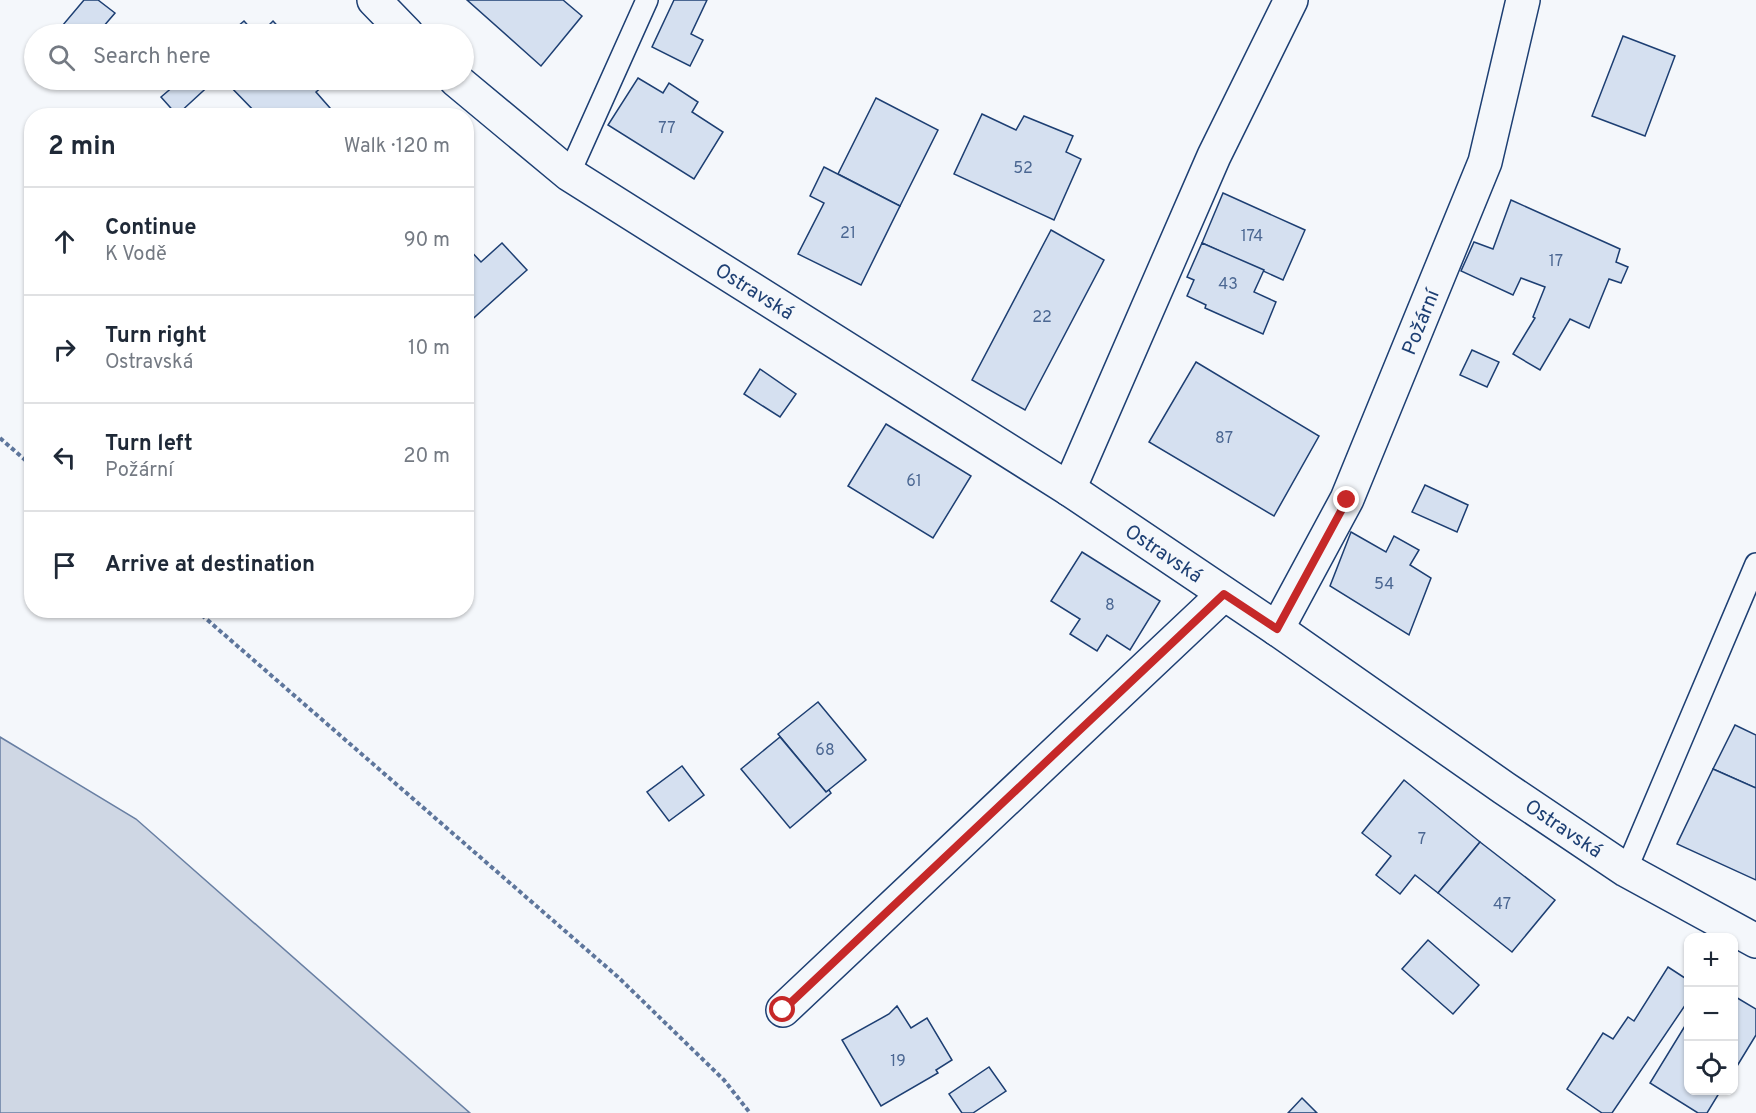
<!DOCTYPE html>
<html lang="en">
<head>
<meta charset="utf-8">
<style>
  body { margin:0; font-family:Overpass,sans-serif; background:#f2f2f3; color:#1f2937 }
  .controls { position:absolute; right:18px; bottom:18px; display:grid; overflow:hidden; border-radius:12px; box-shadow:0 2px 4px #0004 }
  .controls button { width:54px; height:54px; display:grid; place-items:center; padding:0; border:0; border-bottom:2px solid #e0e1e3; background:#fff; color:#1f2937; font:30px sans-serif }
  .stop { position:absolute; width:18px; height:18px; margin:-14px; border:4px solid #c62828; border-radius:50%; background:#fff }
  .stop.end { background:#c62828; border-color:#fff; box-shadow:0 2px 6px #0008 }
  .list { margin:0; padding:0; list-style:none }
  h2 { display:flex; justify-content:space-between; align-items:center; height:78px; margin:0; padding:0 24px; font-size:26px }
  h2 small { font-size:20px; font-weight:400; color:#747a83 }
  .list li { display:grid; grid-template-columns:39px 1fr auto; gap:18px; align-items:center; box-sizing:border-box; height:108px; padding:0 24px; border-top:2px solid #e0e1e3 }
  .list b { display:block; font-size:22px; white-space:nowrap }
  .list p { margin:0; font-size:20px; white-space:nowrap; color:#747a83 }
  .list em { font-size:20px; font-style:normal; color:#747a83 }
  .icon { flex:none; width:33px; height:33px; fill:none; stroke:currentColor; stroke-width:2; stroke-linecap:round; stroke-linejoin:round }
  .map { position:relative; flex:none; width:1756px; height:1113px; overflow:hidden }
  .search { position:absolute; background:#fff; box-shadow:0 2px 4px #0004; left:24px; top:24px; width:450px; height:66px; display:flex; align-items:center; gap:15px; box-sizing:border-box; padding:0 21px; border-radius:33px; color:#747a83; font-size:22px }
  .panel { position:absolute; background:#fff; box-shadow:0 2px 4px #0004; left:24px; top:108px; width:450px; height:510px; border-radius:24px }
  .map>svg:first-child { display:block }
  .water { fill:#cfd7e4; stroke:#687fa3; stroke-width:1.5 }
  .building { fill:#d5e0f0; stroke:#1d3f73; stroke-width:1.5 }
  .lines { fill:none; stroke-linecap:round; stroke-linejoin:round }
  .service-casing { stroke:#1d3f73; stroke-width:24 }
  .minor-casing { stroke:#1d3f73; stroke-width:36 }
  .secondary-casing { stroke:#1d3f73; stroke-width:36 }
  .path { stroke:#5e769c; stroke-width:4; stroke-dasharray:4.5 3; stroke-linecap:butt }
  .service { stroke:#f4f7fb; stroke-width:21 }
  .minor { stroke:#f4f7fb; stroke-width:33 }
  .secondary { stroke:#f4f7fb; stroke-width:33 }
  .route { stroke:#c62828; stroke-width:8 }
  .labels { text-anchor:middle; stroke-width:4.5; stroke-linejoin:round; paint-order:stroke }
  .number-label { font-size:16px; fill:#4b6792 }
  .street-label { font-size:20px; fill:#1d3f73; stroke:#f4f7fb }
</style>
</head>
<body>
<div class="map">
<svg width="1756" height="1113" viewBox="0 0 1756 1113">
  <rect width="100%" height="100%" fill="#f4f7fb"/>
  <polygon class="water" points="0,737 136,819 470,1113 0,1113"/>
  <g class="building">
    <polygon points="84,0 98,0 115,13 97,34 60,34 57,32"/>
    <polygon points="467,0 563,0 582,16 541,66"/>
    <polygon points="674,0 707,0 691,34 703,40 690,66 652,47"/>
    <polygon points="244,21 256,34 229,34"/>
    <polygon points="273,21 285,34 260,34"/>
    <polygon points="1623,36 1675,56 1645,136 1592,116"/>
    <polygon points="638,78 663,93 669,83 698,102 692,112 723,132 694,179 608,125"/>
    <polygon points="181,80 215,80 177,115 161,97"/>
    <polygon points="224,80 327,80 329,81 316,92 330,108 321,116 259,116"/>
    <polygon points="876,98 938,130 900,206 838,174"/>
    <polygon points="982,114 1016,130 1024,116 1073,136 1066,152 1081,159 1054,220 954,174"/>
    <polygon points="824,167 900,206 861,285 798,254 824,203 810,196"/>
    <polygon points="1223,193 1305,230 1283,280 1202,243"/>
    <polygon points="1511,200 1620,249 1616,262 1628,267 1621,283 1609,279 1589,328 1570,319 1540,370 1513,354 1535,318 1533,317 1545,287 1521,278 1513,295 1461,271 1474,242 1493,249"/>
    <polygon points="1051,230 1104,260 1025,410 972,380"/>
    <polygon points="502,243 527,270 467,324 466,246 481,262"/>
    <polygon points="1202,243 1264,270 1254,292 1276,302 1263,334 1205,308 1206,305 1187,296 1194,280 1187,277"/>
    <polygon points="1472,350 1499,362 1487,387 1460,375"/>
    <polygon points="1196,362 1319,436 1274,516 1149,442"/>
    <polygon points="760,369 796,394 780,417 744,394"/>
    <polygon points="886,424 971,476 933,538 848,486"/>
    <polygon points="1425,485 1468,505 1457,532 1412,512"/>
    <polygon points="1351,532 1386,552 1394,536 1419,550 1410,565 1431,578 1409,635 1330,586"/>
    <polygon points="1082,552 1160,601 1130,650 1107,635 1097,651 1070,634 1080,619 1051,601"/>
    <polygon points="818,702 866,760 826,792 778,734"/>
    <polygon points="1735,725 1756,735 1756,788 1713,769"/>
    <polygon points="780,737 826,792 829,790 831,793 790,828 741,769"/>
    <polygon points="682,766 704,795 669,821 647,792"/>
    <polygon points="1713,769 1756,788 1756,880 1677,844"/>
    <polygon points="1404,780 1480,842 1438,893 1415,875 1400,894 1376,875 1391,856 1362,833"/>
    <polygon points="1480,842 1555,900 1512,952 1438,893"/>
    <polygon points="1428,940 1479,985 1453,1014 1402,969"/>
    <polygon points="1668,967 1688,980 1688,1001 1612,1113 1602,1113 1567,1089 1603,1033 1613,1039 1628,1017 1634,1021"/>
    <polygon points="1734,996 1756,1009 1756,1035 1734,1071"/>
    <polygon points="897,1006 911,1028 927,1018 952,1060 936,1070 938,1073 881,1106 842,1040 889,1014"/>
    <polygon points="1688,1021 1688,1090 1721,1090 1707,1113 1698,1113 1650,1083"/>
    <polygon points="989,1067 1006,1091 973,1113 962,1113 949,1094"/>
    <polygon points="1302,1098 1317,1113 1288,1113"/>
  </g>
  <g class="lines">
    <defs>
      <g id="service">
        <polyline points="569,174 647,0"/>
        <polyline points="1626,870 1756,564"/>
      </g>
      <g id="minor">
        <polyline points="1069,489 1214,156 1291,0"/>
        <polyline points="1277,629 1347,499 1485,162 1523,0"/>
        <polyline points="783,1010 1224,594"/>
      </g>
      <g id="secondary">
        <polyline points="374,0 407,34"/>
        <polyline points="456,80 569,174 1069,489 1277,629 1504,788 1626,870 1756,941"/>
      </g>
    </defs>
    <use href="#service" class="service-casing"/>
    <use href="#minor" class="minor-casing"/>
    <use href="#secondary" class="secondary-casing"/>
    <g class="path">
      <polyline points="0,438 32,466"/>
      <polyline points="196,610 618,977 724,1080 750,1113"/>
    </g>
    <use href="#service" class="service"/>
    <use href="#minor" class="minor"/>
    <use href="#secondary" class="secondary"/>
  </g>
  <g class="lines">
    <polyline class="route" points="783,1010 1224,594 1277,629 1347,500"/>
  </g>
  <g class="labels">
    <g class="number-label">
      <text x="667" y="133">77</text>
      <text x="1023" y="173">52</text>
      <text x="848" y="238">21</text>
      <text x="1252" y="241">174</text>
      <text x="1556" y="266">17</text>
      <text x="1228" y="289">43</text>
      <text x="1042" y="322">22</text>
      <text x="1224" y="443">87</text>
      <text x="914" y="486">61</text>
      <text x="1384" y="589">54</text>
      <text x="1110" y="610">8</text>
      <text x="825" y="755">68</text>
      <text x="1422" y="844">7</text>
      <text x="1502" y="909">47</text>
      <text x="898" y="1066">19</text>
    </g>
    <g class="street-label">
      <text transform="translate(755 291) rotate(32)" y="7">Ostravská</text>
      <text transform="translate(1420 322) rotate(-68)" y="7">Požární</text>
      <text transform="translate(1164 553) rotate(34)" y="7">Ostravská</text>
      <text transform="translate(1564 828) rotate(34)" y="7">Ostravská</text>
    </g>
  </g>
</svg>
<div class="controls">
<button>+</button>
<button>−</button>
<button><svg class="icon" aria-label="locate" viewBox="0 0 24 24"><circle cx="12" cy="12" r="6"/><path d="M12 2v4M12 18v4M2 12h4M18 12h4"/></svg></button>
</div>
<div class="stop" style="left:783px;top:1010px"></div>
<div class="stop end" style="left:1347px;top:500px"></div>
<div class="search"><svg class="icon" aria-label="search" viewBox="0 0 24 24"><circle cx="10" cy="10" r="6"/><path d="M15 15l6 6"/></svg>Search here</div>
<section class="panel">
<h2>2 min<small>Walk · 120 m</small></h2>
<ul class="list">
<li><svg class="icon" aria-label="ahead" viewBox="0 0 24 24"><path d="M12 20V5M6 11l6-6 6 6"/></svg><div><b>Continue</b><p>K Vodě</p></div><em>90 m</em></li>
<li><svg class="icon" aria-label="right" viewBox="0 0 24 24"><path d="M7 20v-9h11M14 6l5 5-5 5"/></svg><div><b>Turn right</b><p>Ostravská</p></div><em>10 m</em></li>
<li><svg class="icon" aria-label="left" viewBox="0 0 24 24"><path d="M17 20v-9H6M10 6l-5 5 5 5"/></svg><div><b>Turn left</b><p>Požární</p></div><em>20 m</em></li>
<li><svg class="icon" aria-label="arrive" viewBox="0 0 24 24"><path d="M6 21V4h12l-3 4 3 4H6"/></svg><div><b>Arrive at destination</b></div></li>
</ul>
</section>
</div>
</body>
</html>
